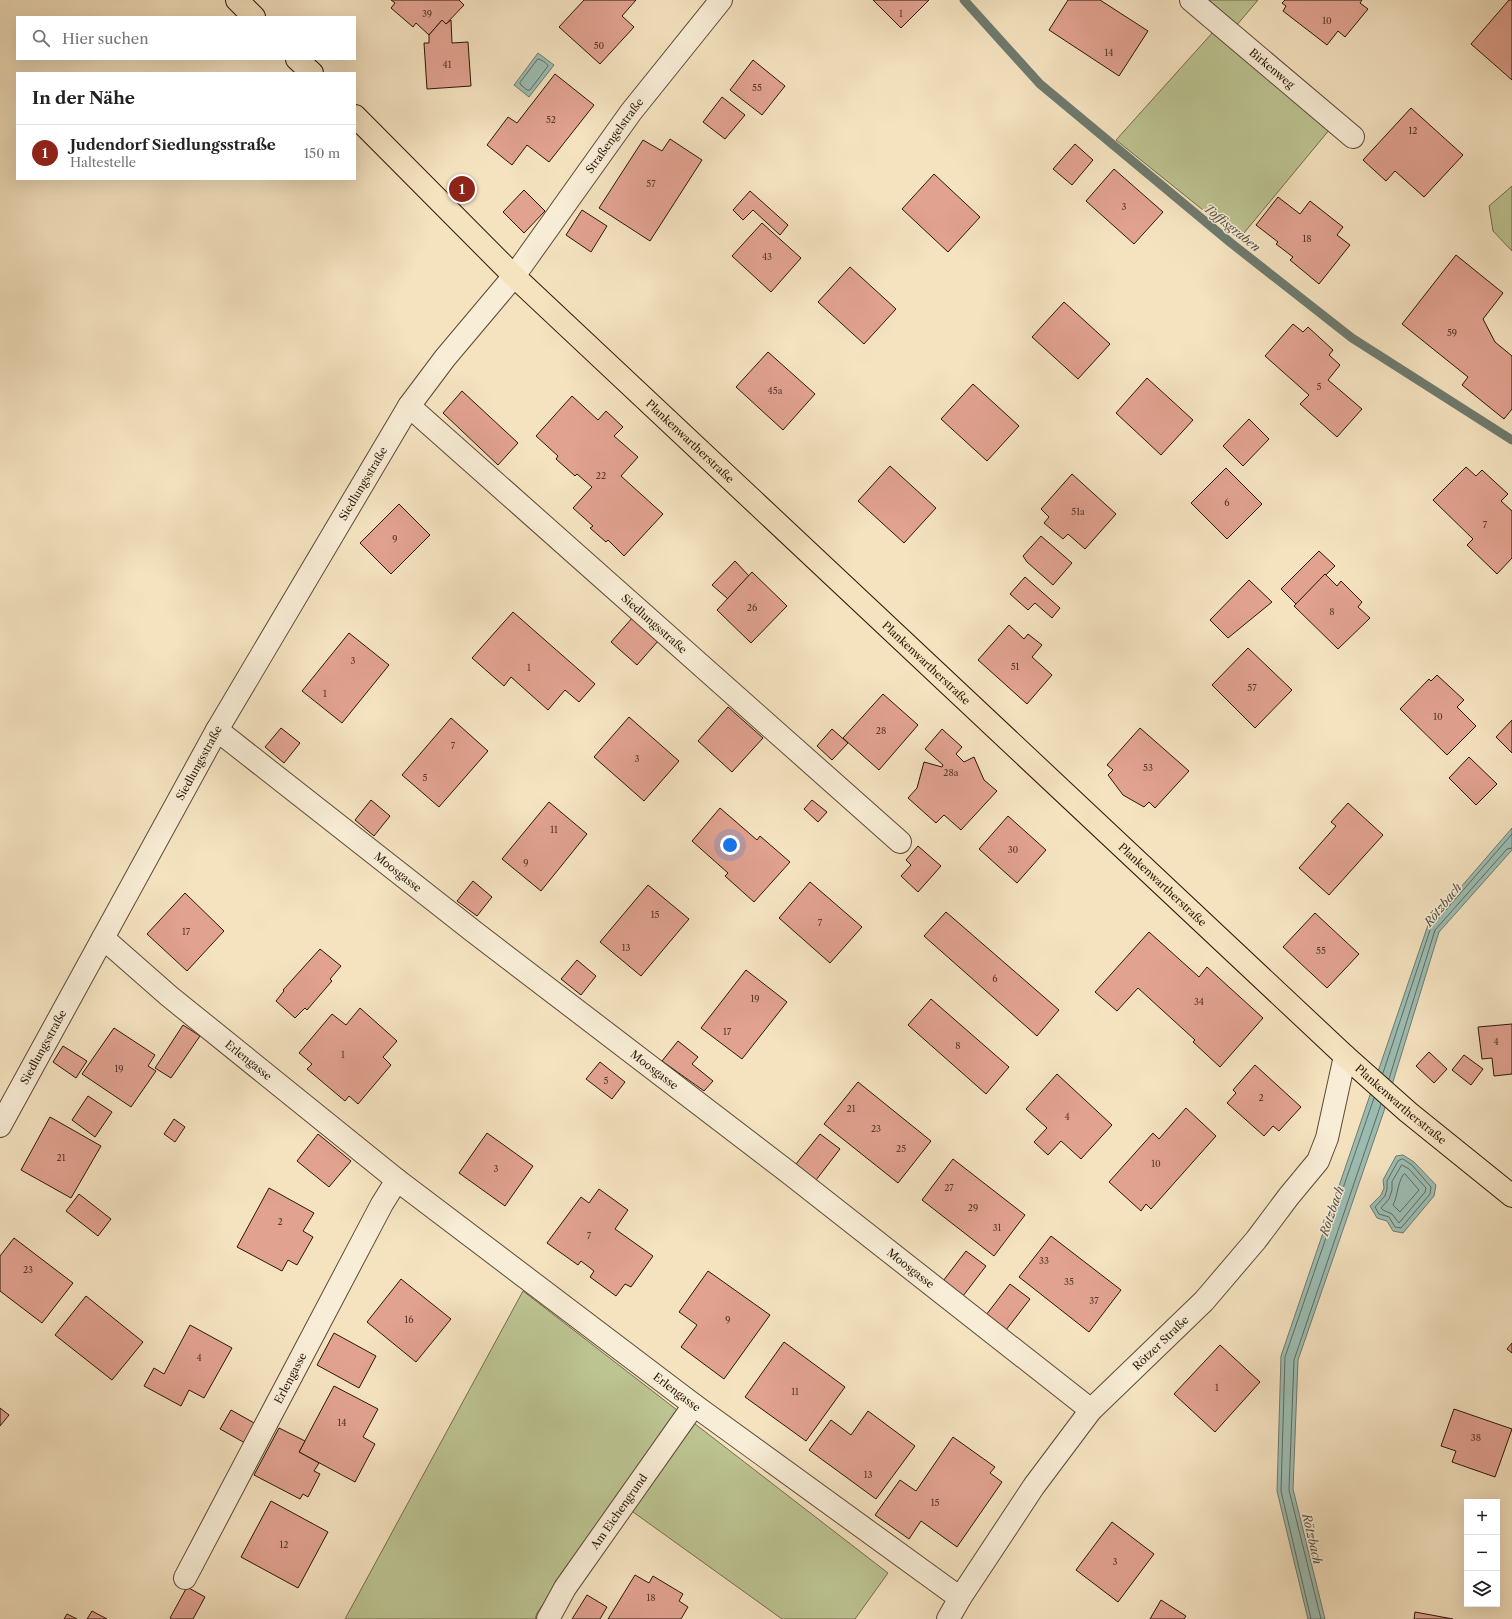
<!DOCTYPE html>
<html lang="de">
<head>
<meta charset="utf-8">
<style>
  body { margin:0; font-family:"Libre Caslon Text",serif; background:#f6f6f6; color:#202124 }
  .controls { position:absolute; right:12px; bottom:12px; display:grid; overflow:hidden; border-radius:0px; box-shadow:0 4px 16px #0002 }
  .controls button { width:36px; height:36px; display:grid; place-items:center; padding:0; border:0; border-bottom:1px solid #e0e0e0; background:#fff; color:#202124; font:20px sans-serif }
  .you { position:absolute; left:730px; top:845px; width:14px; height:14px; margin:-10px; border:3px solid #fff; border-radius:50%; background:#1a73e8; box-shadow:0 0 0 6px #1a73e833 }
  .badge { display:grid; place-items:center; width:26px; height:26px; border-radius:50%; background:#8f2418; color:#fff; font-size:13px; font-weight:700 }
  .pin { position:absolute; translate:-50% -50%; border:2px solid #fff; box-shadow:0 1px 4px #0006 }
  .list { margin:0; padding:0; list-style:none }
  h2 { display:flex; justify-content:space-between; align-items:center; height:52px; margin:0; padding:0 16px; font-size:17px }
  h2 small { font-size:13px; font-weight:400; color:#757577 }
  .list li { display:grid; grid-template-columns:26px 1fr auto; gap:12px; align-items:center; box-sizing:border-box; height:56px; padding:0 16px; border-top:1px solid #e0e0e0 }
  .list b { display:block; font-size:15px; white-space:nowrap }
  .list p { margin:0; font-size:13px; white-space:nowrap; color:#757577 }
  .list em { font-size:13px; font-style:normal; color:#757577 }
  .icon { flex:none; width:22px; height:22px; fill:none; stroke:currentColor; stroke-width:2; stroke-linecap:round; stroke-linejoin:round }
  .map { position:relative; flex:none; width:1512px; height:1619px; overflow:hidden }
  .search { position:absolute; background:#fff; box-shadow:0 4px 16px #0002; left:16px; top:16px; width:340px; height:44px; display:flex; align-items:center; gap:10px; box-sizing:border-box; padding:0 14px; border-radius:0px; color:#757577; font-size:15px }
  .panel { position:absolute; background:#fff; box-shadow:0 4px 16px #0002; left:16px; top:72px; width:340px; height:108px; border-radius:0px }
  .map>svg:first-child { display:block }
  .green { fill:#bcc492; stroke:#746d4c }
  .water { fill:#9cbeb4; stroke:#6f7b6f }
  .lines { fill:none; stroke-linecap:round; stroke-linejoin:round }
  .shore { stroke:#646a5e; stroke-width:1 }
  .stream { stroke:#6f7b6f; stroke-width:9 }
  .building { fill:#e1a290; stroke:#2b1607 }
  .minor-casing { stroke:#5e4935; stroke-width:24 }
  .major-casing { stroke:#2b1607; stroke-width:24 }
  .minor { stroke:#f8edd6; stroke-width:22 }
  .major { stroke:#f5e3c0; stroke-width:22 }
  .labels { text-anchor:middle; stroke-width:3; stroke-linejoin:round; paint-order:stroke }
  .number-label { font-size:9px; fill:#583929 }
  .street-label { font-size:11px; fill:#2b1607; stroke:#f8edd6 }
  .water-label { font-size:12px; font-style:italic; fill:#535144; stroke:#f8edd6 }
</style>
</head>
<body>
<div class="map">
<svg width="1512" height="1619" viewBox="0 0 1512 1619">
  <rect width="100%" height="100%" fill="#f5e3c0"/>
  <filter id="stains"><feTurbulence type="fractalNoise" baseFrequency=".005" numOctaves="4"/><feColorMatrix values="0 0 0 0 .2 0 0 0 0 .09 0 0 0 0 .02 0 0 0 .5 -.17"/></filter>
  <radialGradient id="worn" r=".72"><stop offset=".6" stop-color="#630" stop-opacity="0"/><stop offset="1" stop-color="#630" stop-opacity=".3"/></radialGradient>
  <g class="green">
    <polygon points="1203,0 1258,0 1236,26"/>
    <polygon points="1214,31 1330,129 1239,239 1116,140"/>
    <polygon points="1512,186 1512,251 1493,231 1489,206"/>
    <polygon points="523,1291 888,1573 855,1619 782,1619 615,1499 537,1613 535,1619 345,1619"/>
  </g>
  <g class="water">
    <polygon points="538,53 554,65 529,97 514,85"/>
    <polygon points="1512,828 1512,850 1439,932 1384,1111 1298,1360 1293,1489 1325,1619 1308,1619 1277,1491 1281,1356 1428,925"/>
    <polygon points="1403,1155 1414,1162 1436,1185 1434,1196 1403,1233 1393,1231 1387,1221 1377,1218 1370,1206 1381,1195 1384,1188 1383,1180 1396,1156"/>
  </g>
  <g class="lines">
    <g class="shore">
      <path d="M538 59C541 59 547 63 548 66L530 90H527L521 85 520 83Z"/>
      <polyline points="1383,1073 1431,927 1512,834"/>
      <polyline points="1389,1079 1435,930 1507,849 1512,848"/>
      <polygon points="1403,1159 1412,1165 1431,1187 1430,1194 1401,1228 1395,1227 1389,1217 1379,1214 1375,1207 1385,1196 1387,1189 1387,1181 1398,1161"/>
      <polygon points="1402,1165 1409,1169 1426,1188 1425,1192 1399,1223 1392,1214 1383,1210 1381,1208 1389,1199 1392,1190 1392,1182"/>
      <path d="M1405 1174 1419 1190 1400 1212 1393 1205C1398 1195 1397 1185 1403 1175Z"/>
      <polyline points="1311,1619 1281,1491 1285,1357 1374,1098"/>
      <polyline points="1321,1619 1289,1490 1294,1360 1381,1104"/>
    </g>
    <polyline class="stream" points="964,0 1040,84 1231,243 1352,338 1512,440"/>
  </g>
  <g class="building">
    <polygon points="391,0 459,0 464,5 446,24 442,20 429,35 416,23 413,27 391,8 395,3"/>
    <polygon points="584,0 636,0 622,16 634,27 600,64 559,27"/>
    <polygon points="873,0 929,0 901,28"/>
    <polygon points="1068,0 1100,0 1148,31 1119,76 1049,30"/>
    <polygon points="1285,0 1362,0 1360,3 1368,9 1345,37 1338,31 1327,45 1283,11 1286,6 1282,3"/>
    <polygon points="1509,0 1512,0 1512,80 1471,44"/>
    <polygon points="442,20 446,24 451,20 452,43 468,42 471,86 427,89 424,43 429,43 429,35"/>
    <polygon points="753,60 785,86 762,115 730,90"/>
    <polygon points="555,74 594,105 549,162 527,145 512,165 487,145 508,117 517,123"/>
    <polygon points="722,97 745,115 725,139 703,122"/>
    <polygon points="1411,108 1463,155 1424,197 1395,171 1386,181 1363,160"/>
    <polygon points="670,139 702,160 650,241 599,208 643,140 662,151"/>
    <polygon points="1075,144 1093,160 1072,185 1053,169"/>
    <polygon points="1114,169 1163,212 1134,244 1086,201"/>
    <polygon points="934,174 980,217 948,252 902,209"/>
    <polygon points="524,190 545,211 524,233 503,212"/>
    <polygon points="750,191 788,225 780,235 753,210 743,220 733,210"/>
    <polygon points="1278,197 1300,214 1310,201 1343,227 1337,235 1350,245 1319,284 1290,260 1293,257 1276,244 1278,242 1256,225"/>
    <polygon points="582,210 607,226 591,252 566,235"/>
    <polygon points="762,223 801,258 771,292 732,256"/>
    <polygon points="1456,255 1503,293 1483,319 1495,342 1512,356 1512,409 1504,419 1462,385 1468,377 1402,324"/>
    <polygon points="850,267 896,309 864,344 818,302"/>
    <polygon points="1064,302 1110,344 1078,379 1032,337"/>
    <polygon points="1293,324 1303,332 1308,327 1333,350 1329,355 1340,365 1328,380 1362,409 1337,437 1300,404 1309,395 1265,356"/>
    <polygon points="768,352 815,394 783,430 736,387"/>
    <polygon points="1147,378 1193,420 1161,455 1116,413"/>
    <polygon points="973,384 1019,426 987,461 941,419"/>
    <polygon points="462,391 518,443 498,465 443,413"/>
    <polygon points="572,396 598,420 606,411 623,427 614,436 638,457 621,476 663,514 624,556 608,540 606,542 590,528 593,526 573,508 592,487 577,474 575,476 556,459 558,456 536,436"/>
    <polygon points="1249,419 1269,439 1243,466 1223,446"/>
    <polygon points="890,466 936,508 904,543 858,501"/>
    <polygon points="1466,467 1476,476 1482,470 1508,494 1501,501 1512,511 1512,558 1497,574 1467,545 1473,539 1433,500"/>
    <polygon points="1226,468 1262,504 1227,539 1191,503"/>
    <polygon points="1072,474 1116,514 1085,549 1068,534 1063,539 1044,523 1049,517 1041,509"/>
    <polygon points="399,504 430,535 391,574 360,543"/>
    <polygon points="1041,536 1072,563 1053,585 1027,562 1023,556"/>
    <polygon points="1319,551 1335,566 1296,604 1281,589"/>
    <polygon points="735,561 749,576 728,599 712,585"/>
    <polygon points="752,572 787,606 751,643 717,610"/>
    <polygon points="1325,574 1337,586 1341,581 1362,602 1358,607 1370,618 1338,649 1294,606"/>
    <polygon points="1025,577 1060,608 1052,618 1035,603 1028,610 1010,594"/>
    <polygon points="1249,580 1272,602 1228,638 1210,620"/>
    <polygon points="513,612 595,684 579,702 565,690 548,710 511,677 504,686 472,658"/>
    <polygon points="633,617 659,640 637,665 611,642"/>
    <polygon points="1009,625 1024,639 1028,634 1042,645 1032,657 1052,675 1027,704 978,660"/>
    <polygon points="349,633 389,665 342,723 302,691"/>
    <polygon points="1248,648 1292,690 1255,728 1212,685"/>
    <polygon points="1437,675 1464,700 1457,707 1476,726 1447,755 1400,709 1429,679 1431,681"/>
    <polygon points="883,694 918,725 879,770 843,738"/>
    <polygon points="728,707 763,738 732,772 698,741"/>
    <polygon points="629,717 679,761 644,801 594,757"/>
    <polygon points="451,718 488,751 439,807 402,775"/>
    <polygon points="1512,720 1512,753 1496,737"/>
    <polygon points="281,728 300,743 284,763 265,747"/>
    <polygon points="1140,728 1189,771 1155,808 1149,802 1144,807 1123,795 1108,775 1113,770 1107,765"/>
    <polygon points="832,729 848,743 832,760 817,746"/>
    <polygon points="942,729 962,747 956,754 964,762 974,757 984,780 997,791 961,830 944,815 936,823 908,798 917,788 924,762 942,767 943,765 925,749"/>
    <polygon points="1469,757 1497,784 1476,805 1449,778"/>
    <polygon points="371,800 390,816 374,836 355,820"/>
    <polygon points="812,800 827,812 818,822 804,809"/>
    <polygon points="549,802 587,834 541,891 502,859"/>
    <polygon points="1348,803 1383,835 1329,895 1299,868 1336,826 1331,822"/>
    <polygon points="720,808 757,840 760,836 790,862 754,902 725,876 728,873 692,841"/>
    <polygon points="1008,816 1046,850 1017,883 979,849"/>
    <polygon points="918,846 941,866 918,892 901,876 911,865 906,860"/>
    <polygon points="473,881 492,897 477,916 457,901"/>
    <polygon points="810,882 862,927 830,963 779,918"/>
    <polygon points="648,885 689,919 641,976 600,942"/>
    <polygon points="185,893 224,931 187,971 147,934"/>
    <polygon points="946,912 1059,1010 1037,1036 924,936"/>
    <polygon points="1315,913 1359,954 1327,988 1283,947"/>
    <polygon points="1149,932 1199,977 1207,967 1263,1018 1220,1067 1193,1042 1195,1040 1138,988 1117,1011 1095,992"/>
    <polygon points="320,949 341,966 330,979 332,981 307,1010 305,1008 295,1018 276,1001 284,991 283,990"/>
    <polygon points="577,960 596,976 581,995 561,979"/>
    <polygon points="746,970 787,1002 742,1059 701,1028"/>
    <polygon points="931,999 1009,1067 986,1094 908,1025"/>
    <polygon points="360,1008 397,1041 383,1057 391,1065 358,1104 349,1096 345,1101 307,1069 312,1064 299,1053 332,1014 346,1025"/>
    <polygon points="1512,1024 1512,1074 1494,1076 1492,1058 1482,1059 1478,1027"/>
    <polygon points="183,1025 200,1036 171,1078 155,1068"/>
    <polygon points="114,1028 155,1055 148,1066 156,1071 131,1107 82,1074"/>
    <polygon points="678,1041 698,1057 692,1064 713,1081 704,1091 662,1061"/>
    <polygon points="63,1046 87,1061 76,1078 53,1062"/>
    <polygon points="1429,1052 1447,1069 1434,1083 1416,1066"/>
    <polygon points="1464,1055 1483,1069 1471,1085 1452,1070"/>
    <polygon points="600,1062 625,1082 612,1099 586,1079"/>
    <polygon points="1255,1065 1301,1107 1279,1131 1273,1126 1264,1136 1227,1103 1236,1093 1233,1090"/>
    <polygon points="1057,1074 1112,1125 1081,1159 1061,1141 1048,1155 1034,1142 1047,1128 1026,1109"/>
    <polygon points="858,1082 931,1141 898,1183 824,1124"/>
    <polygon points="88,1096 112,1112 95,1137 72,1120"/>
    <polygon points="1186,1108 1216,1136 1151,1209 1146,1204 1141,1211 1109,1182 1153,1133 1159,1139"/>
    <polygon points="50,1117 101,1146 71,1198 21,1170"/>
    <polygon points="174,1119 185,1127 175,1142 164,1134"/>
    <polygon points="487,1133 533,1166 505,1206 459,1173"/>
    <polygon points="318,1134 351,1161 329,1187 297,1161"/>
    <polygon points="820,1134 840,1149 816,1180 796,1164"/>
    <polygon points="953,1159 1025,1215 994,1256 922,1200"/>
    <polygon points="269,1188 314,1213 303,1231 313,1237 297,1265 288,1260 282,1271 237,1247"/>
    <polygon points="599,1189 628,1210 615,1229 653,1256 631,1287 625,1284 616,1296 590,1277 594,1271 581,1261 578,1265 547,1243 581,1197 589,1203"/>
    <polygon points="79,1194 111,1219 98,1236 66,1211"/>
    <polygon points="1051,1236 1121,1290 1089,1332 1019,1277"/>
    <polygon points="14,1238 73,1283 42,1323 0,1291 0,1256"/>
    <polygon points="966,1251 986,1266 963,1296 943,1281"/>
    <polygon points="708,1271 770,1315 724,1379 681,1347 697,1325 679,1312"/>
    <polygon points="401,1279 451,1319 416,1362 367,1322"/>
    <polygon points="1010,1284 1030,1299 1006,1330 986,1315"/>
    <polygon points="86,1296 143,1342 112,1380 55,1335"/>
    <polygon points="190,1325 232,1348 204,1398 189,1390 181,1406 144,1386 154,1368 164,1374"/>
    <polygon points="334,1333 376,1356 359,1388 317,1365"/>
    <polygon points="784,1342 845,1387 806,1441 745,1397"/>
    <polygon points="1512,1343 1512,1353 1507,1349"/>
    <polygon points="1220,1345 1260,1382 1215,1432 1174,1394"/>
    <polygon points="334,1386 378,1409 363,1437 375,1444 355,1482 299,1452"/>
    <polygon points="0,1408 9,1415 0,1426"/>
    <polygon points="1454,1409 1512,1429 1495,1477 1452,1462 1456,1451 1441,1446"/>
    <polygon points="231,1410 256,1424 245,1443 220,1429"/>
    <polygon points="868,1411 915,1446 876,1499 809,1450 831,1420 851,1435"/>
    <polygon points="279,1428 305,1441 299,1452 319,1463 314,1471 320,1474 308,1497 303,1494 300,1499 254,1475"/>
    <polygon points="953,1437 995,1467 990,1473 1002,1482 957,1547 921,1521 909,1539 875,1515 900,1480 916,1491"/>
    <polygon points="271,1501 328,1532 298,1588 241,1557"/>
    <polygon points="1112,1522 1154,1554 1118,1602 1076,1570"/>
    <polygon points="635,1575 649,1583 653,1576 683,1594 679,1601 688,1607 681,1619 608,1619"/>
    <polygon points="187,1587 205,1597 193,1619 172,1619 170,1618"/>
    <polygon points="587,1595 607,1607 600,1619 572,1619"/>
    <polygon points="1161,1600 1186,1616 1184,1619 1150,1619"/>
    <polygon points="92,1611 107,1619 87,1619"/>
    <polygon points="1415,1612 1453,1619 1414,1619"/>
    <polygon points="67,1614 77,1619 64,1619"/>
  </g>
  <g class="lines">
    <defs>
      <g id="minor">
        <path id="s1" d="M1191 0 1353 137"/>
        <path id="s2" d="M409 406 900 842"/>
        <path id="s3" d="M217 730 473 931 788 1172 1091 1410"/>
        <path id="s4" d="M103 938 169 996 397 1180 694 1405 960 1598"/>
        <path id="s5" d="M0 1126 217 730 409 406 445 358 514 276 631 112 721 0"/>
        <path id="s6" d="M185 1578 382 1204 397 1180"/>
        <path id="s7" d="M548 1619 565 1588 694 1405"/>
        <path id="s8" d="M948 1619 960 1598 1034 1486 1091 1410 1204 1301 1256 1240 1289 1196 1318 1161 1327 1138 1345 1056"/>
      </g>
      <g id="major">
        <polyline points="237,0 254,17"/>
        <polyline points="297,59 312,73"/>
        <path id="s9" d="M355 116 514 276 1345 1056 1408 1112 1512 1196"/>
      </g>
    </defs>
    <use href="#minor" class="minor-casing"/>
    <use href="#major" class="major-casing"/>
    <use href="#minor" class="minor"/>
    <use href="#major" class="major"/>
  </g>
  <g class="labels">
    <g class="number-label">
      <text x="427" y="17">39</text>
      <text x="901" y="17">1</text>
      <text x="1327" y="24">10</text>
      <text x="599" y="49">50</text>
      <text x="1109" y="56">14</text>
      <text x="447" y="68">41</text>
      <text x="757" y="91">55</text>
      <text x="551" y="123">52</text>
      <text x="1413" y="134">12</text>
      <text x="651" y="187">57</text>
      <text x="1124" y="210">3</text>
      <text x="1307" y="242">18</text>
      <text x="767" y="260">43</text>
      <text x="1452" y="336">59</text>
      <text x="1319" y="390">5</text>
      <text x="775" y="394">45a</text>
      <text x="601" y="479">22</text>
      <text x="1227" y="506">6</text>
      <text x="1078" y="515">51a</text>
      <text x="1485" y="528">7</text>
      <text x="395" y="542">9</text>
      <text x="752" y="611">26</text>
      <text x="1332" y="615">8</text>
      <text x="353" y="664">3</text>
      <text x="1015" y="670">51</text>
      <text x="529" y="671">1</text>
      <text x="1252" y="691">57</text>
      <text x="325" y="697">1</text>
      <text x="1438" y="720">10</text>
      <text x="881" y="734">28</text>
      <text x="453" y="749">7</text>
      <text x="637" y="762">3</text>
      <text x="1148" y="771">53</text>
      <text x="951" y="776">28a</text>
      <text x="425" y="781">5</text>
      <text x="554" y="833">11</text>
      <text x="1013" y="853">30</text>
      <text x="526" y="866">9</text>
      <text x="655" y="918">15</text>
      <text x="820" y="926">7</text>
      <text x="186" y="935">17</text>
      <text x="626" y="951">13</text>
      <text x="1321" y="954">55</text>
      <text x="995" y="982">6</text>
      <text x="755" y="1002">19</text>
      <text x="1199" y="1005">34</text>
      <text x="727" y="1035">17</text>
      <text x="1496" y="1045">4</text>
      <text x="958" y="1049">8</text>
      <text x="343" y="1058">1</text>
      <text x="119" y="1072">19</text>
      <text x="606" y="1084">5</text>
      <text x="1261" y="1101">2</text>
      <text x="851" y="1112">21</text>
      <text x="1067" y="1120">4</text>
      <text x="876" y="1132">23</text>
      <text x="901" y="1152">25</text>
      <text x="61" y="1161">21</text>
      <text x="1156" y="1167">10</text>
      <text x="496" y="1172">3</text>
      <text x="949" y="1191">27</text>
      <text x="973" y="1211">29</text>
      <text x="280" y="1225">2</text>
      <text x="997" y="1231">31</text>
      <text x="589" y="1239">7</text>
      <text x="1044" y="1264">33</text>
      <text x="28" y="1273">23</text>
      <text x="1069" y="1285">35</text>
      <text x="1094" y="1304">37</text>
      <text x="409" y="1323">16</text>
      <text x="728" y="1323">9</text>
      <text x="199" y="1361">4</text>
      <text x="1217" y="1391">1</text>
      <text x="795" y="1395">11</text>
      <text x="342" y="1426">14</text>
      <text x="1476" y="1441">38</text>
      <text x="868" y="1478">13</text>
      <text x="935" y="1506">15</text>
      <text x="284" y="1548">12</text>
      <text x="1115" y="1565">3</text>
      <text x="651" y="1601">18</text>
    </g>
    <g class="street-label">
      <text dy="4" stroke="none"><textPath href="#s1" startOffset="106">Birkenweg</textPath></text>
      <text dy="4" stroke="none"><textPath href="#s5" startOffset="1168">Straßengelstraße</textPath></text>
      <text dy="4" stroke="none"><textPath href="#s9" startOffset="467">Plankenwartherstraße</textPath></text>
      <text dy="4" stroke="none"><textPath href="#s5" startOffset="738">Siedlungsstraße</textPath></text>
      <text dy="4" stroke="none"><textPath href="#s2" startOffset="328">Siedlungsstraße</textPath></text>
      <text dy="4" stroke="none"><textPath href="#s9" startOffset="791">Plankenwartherstraße</textPath></text>
      <text dy="4" stroke="none"><textPath href="#s5" startOffset="414">Siedlungsstraße</textPath></text>
      <text dy="4" stroke="none"><textPath href="#s3" startOffset="230">Moosgasse</textPath></text>
      <text dy="4" stroke="none"><textPath href="#s9" startOffset="1115">Plankenwartherstraße</textPath></text>
      <text dy="4" stroke="none"><textPath href="#s5" startOffset="90">Siedlungsstraße</textPath></text>
      <text dy="4" stroke="none"><textPath href="#s4" startOffset="190">Erlengasse</textPath></text>
      <text dy="4" stroke="none"><textPath href="#s3" startOffset="554">Moosgasse</textPath></text>
      <text dy="4" stroke="none"><textPath href="#s9" startOffset="1439">Plankenwartherstraße</textPath></text>
      <text dy="4" stroke="none"><textPath href="#s3" startOffset="878">Moosgasse</textPath></text>
      <text dy="4" stroke="none"><textPath href="#s8" startOffset="350">Rötzer Straße</textPath></text>
      <text dy="4" stroke="none"><textPath href="#s6" startOffset="226">Erlengasse</textPath></text>
      <text dy="4" stroke="none"><textPath href="#s4" startOffset="732">Erlengasse</textPath></text>
      <text dy="4" stroke="none"><textPath href="#s7" startOffset="129">Am Eichengrund</textPath></text>
    </g>
    <g class="water-label">
      <text transform="translate(1232 228) rotate(39)" y="4">Toffisgraben</text>
      <text transform="translate(1443 905) rotate(-51)" y="4">Rötzbach</text>
      <text transform="translate(1332 1211) rotate(-71)" y="4">Rötzbach</text>
      <text transform="translate(1312 1539) rotate(77)" y="4">Rötzbach</text>
    </g>
  </g>
  <rect width="100%" height="100%" filter="url(#stains)"/>
  <rect width="100%" height="100%" fill="url(#worn)"/>
</svg>
<div class="controls">
<button>+</button>
<button>−</button>
<button><svg class="icon" aria-label="layers" viewBox="0 0 24 24"><path d="M12 4l9 5-9 5-9-5zM3 14l9 5 9-5"/></svg></button>
</div>
<div class="you"></div>
<div class="pin badge" style="left:462px;top:189px">1</div>
<div class="search"><svg class="icon" aria-label="search" viewBox="0 0 24 24"><circle cx="10" cy="10" r="6"/><path d="M15 15l6 6"/></svg>Hier suchen</div>
<section class="panel">
<h2>In der Nähe<small></small></h2>
<ul class="list">
<li><span class="badge">1</span><div><b>Judendorf Siedlungsstraße</b><p>Haltestelle</p></div><em>150 m</em></li>
</ul>
</section>
</div>
</body>
</html>
